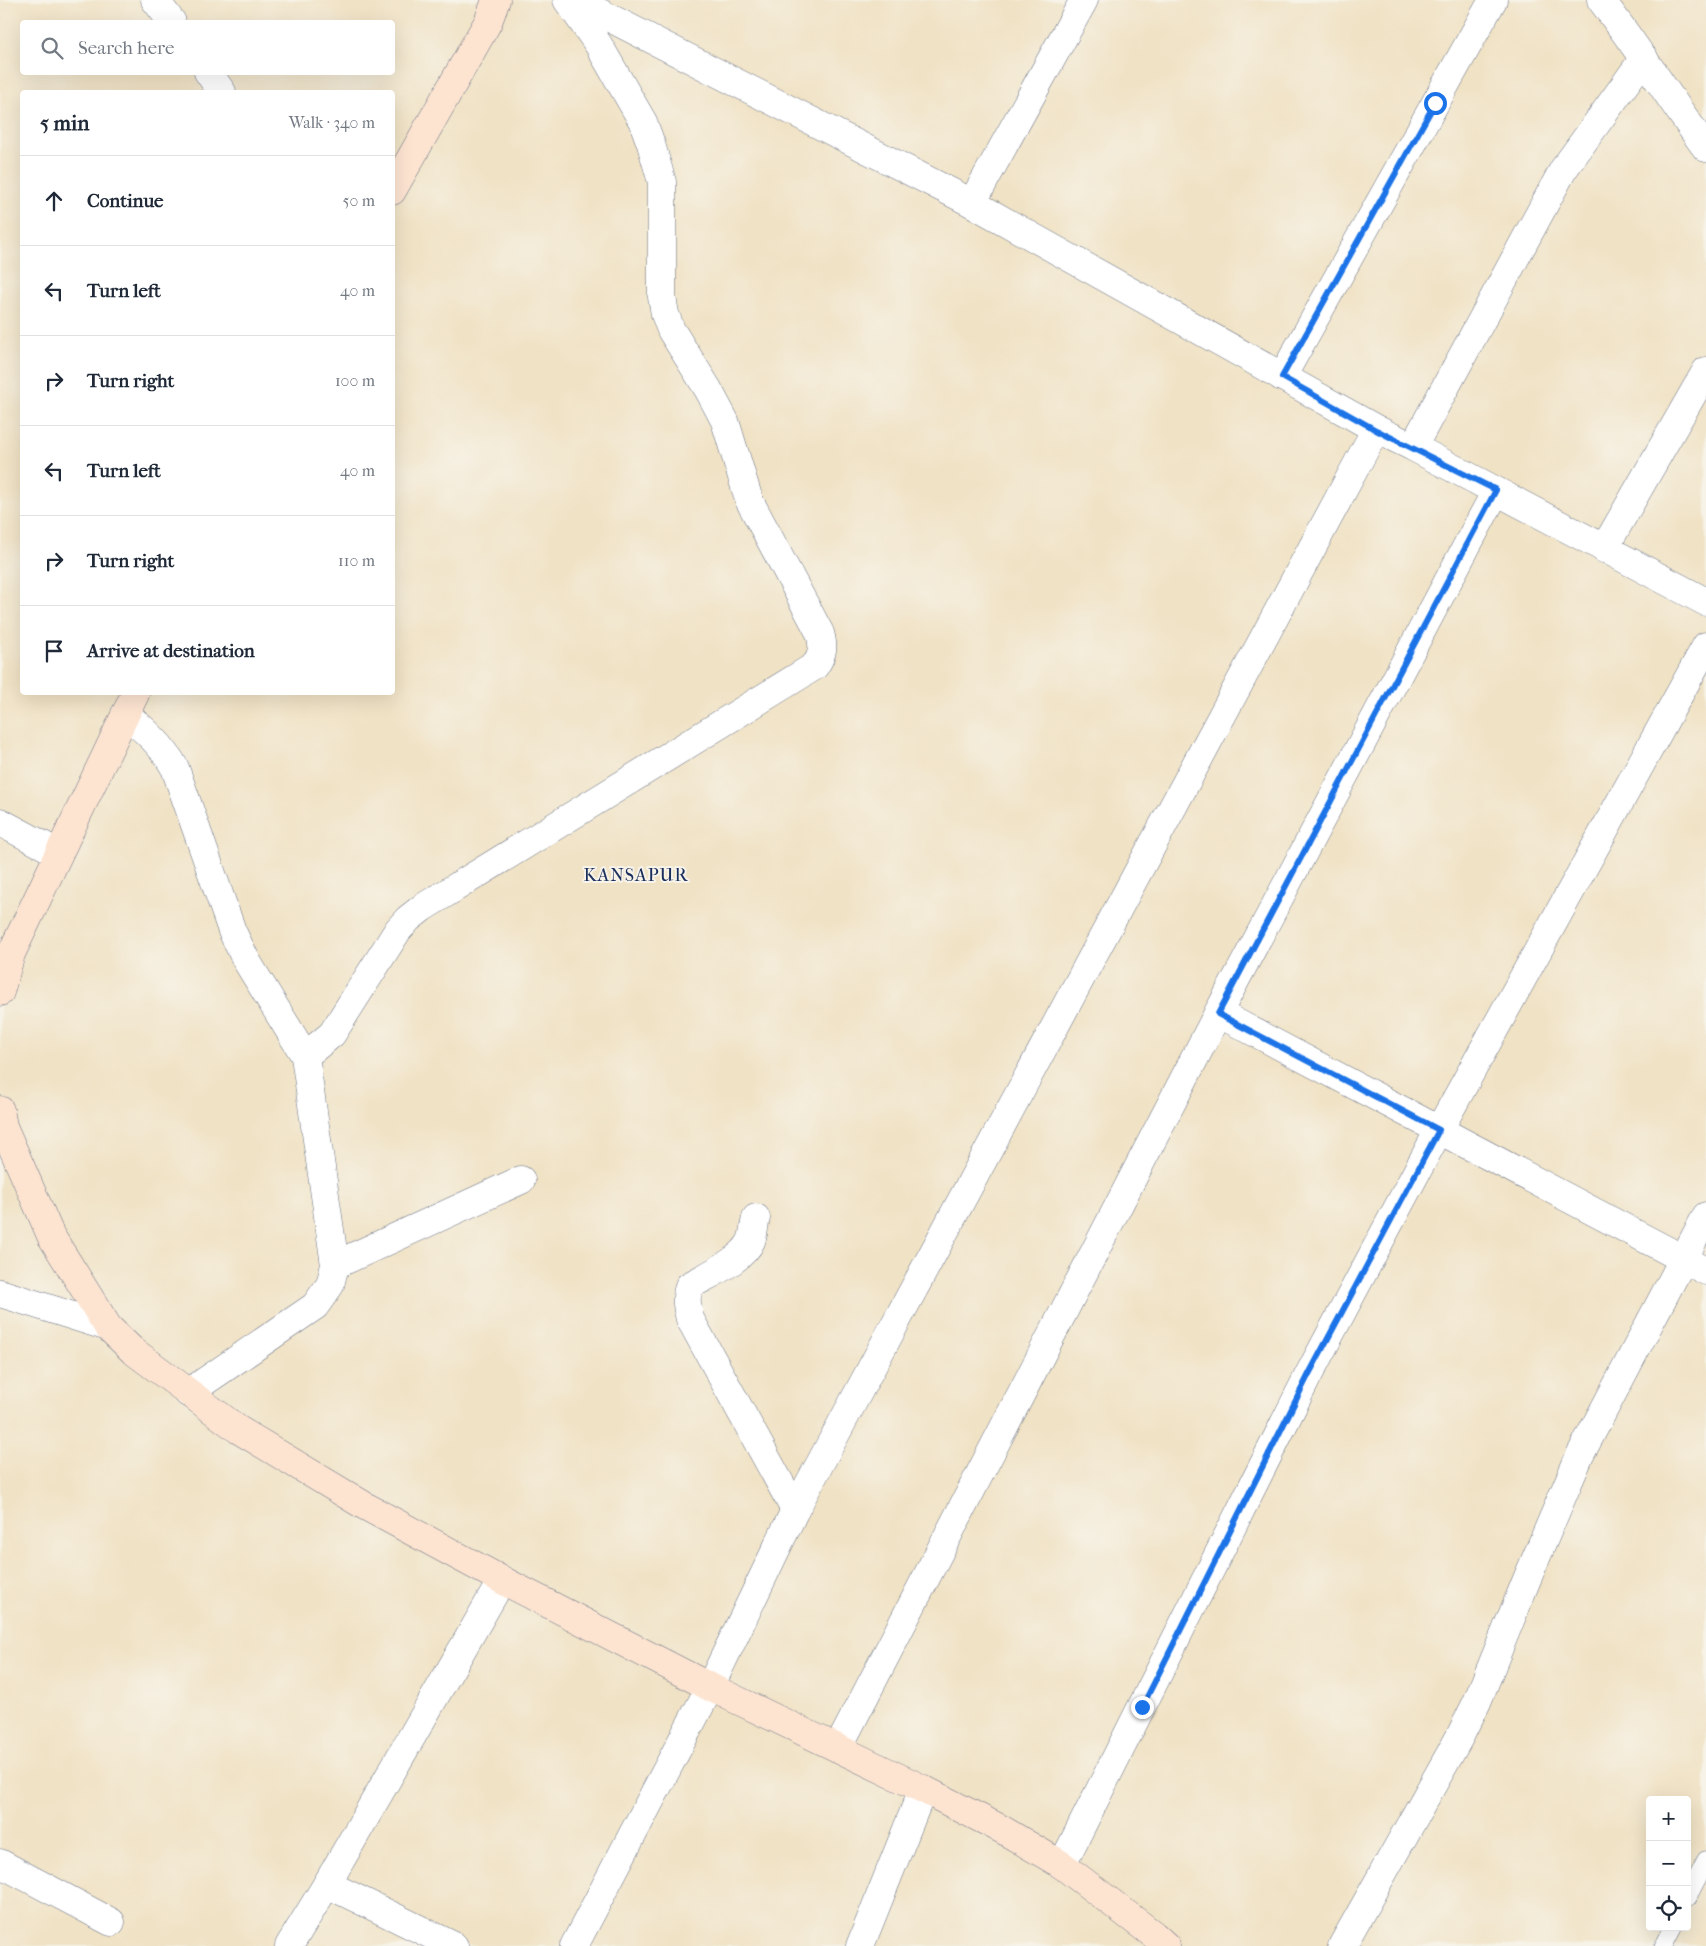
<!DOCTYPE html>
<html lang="en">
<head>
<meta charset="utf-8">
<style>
  body { margin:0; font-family:"IM FELL French Canon",serif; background:#f6f6f7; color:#1f2937 }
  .controls { position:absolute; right:15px; bottom:15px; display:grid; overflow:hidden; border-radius:5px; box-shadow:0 5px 20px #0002 }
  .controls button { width:45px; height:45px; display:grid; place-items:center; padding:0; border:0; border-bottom:1px solid #e0e1e3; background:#fff; color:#1f2937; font:25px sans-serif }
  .stop { position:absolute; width:15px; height:15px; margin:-11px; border:4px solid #1a73e8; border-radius:50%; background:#fff }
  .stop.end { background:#1a73e8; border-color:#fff; box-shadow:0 1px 5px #0008 }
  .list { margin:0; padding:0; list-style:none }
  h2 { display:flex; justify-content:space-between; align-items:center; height:65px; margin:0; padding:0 20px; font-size:21px }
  h2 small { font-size:16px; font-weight:400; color:#747a83 }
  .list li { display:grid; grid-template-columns:32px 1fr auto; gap:15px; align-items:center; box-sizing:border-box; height:90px; padding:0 20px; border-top:1px solid #e0e1e3 }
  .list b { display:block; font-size:19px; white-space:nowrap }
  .list em { font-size:16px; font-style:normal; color:#747a83 }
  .icon { flex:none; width:28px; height:28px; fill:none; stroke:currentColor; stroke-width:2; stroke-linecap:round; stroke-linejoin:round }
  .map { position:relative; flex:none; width:1706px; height:1946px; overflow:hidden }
  .search { position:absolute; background:#fff; box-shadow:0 5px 20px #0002; left:20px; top:20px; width:375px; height:55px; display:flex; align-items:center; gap:12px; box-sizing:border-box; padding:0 18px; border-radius:5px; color:#747a83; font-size:19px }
  .panel { position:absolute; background:#fff; box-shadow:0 5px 20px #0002; left:20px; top:90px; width:375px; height:605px; border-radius:5px }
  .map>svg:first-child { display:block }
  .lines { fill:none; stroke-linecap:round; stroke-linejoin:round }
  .lane-casing { stroke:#666e82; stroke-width:19 }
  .street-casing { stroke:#666e82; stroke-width:29 }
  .secondary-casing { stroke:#666e82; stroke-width:29 }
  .lane { stroke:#fff; stroke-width:18 }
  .street { stroke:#fff; stroke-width:28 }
  .secondary { stroke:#fde4d1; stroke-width:28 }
  .route { stroke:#1a73e8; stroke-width:6 }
  .labels { text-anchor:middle; stroke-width:4; stroke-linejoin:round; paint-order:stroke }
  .quarter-label { font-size:18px; letter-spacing:1px; fill:#1b2f5e; stroke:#f7f3e8 }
</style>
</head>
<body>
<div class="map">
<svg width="1706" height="1946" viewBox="0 0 1706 1946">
  <rect width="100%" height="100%" fill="#f7f3e8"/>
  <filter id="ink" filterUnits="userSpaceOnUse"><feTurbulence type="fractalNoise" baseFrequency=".02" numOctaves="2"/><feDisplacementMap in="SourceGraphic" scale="10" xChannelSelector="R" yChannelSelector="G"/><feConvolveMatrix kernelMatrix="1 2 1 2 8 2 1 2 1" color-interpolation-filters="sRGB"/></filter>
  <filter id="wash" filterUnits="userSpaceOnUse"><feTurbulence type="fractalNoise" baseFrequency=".0096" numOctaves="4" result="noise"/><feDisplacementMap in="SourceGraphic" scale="20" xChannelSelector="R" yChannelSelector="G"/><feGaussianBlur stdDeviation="1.12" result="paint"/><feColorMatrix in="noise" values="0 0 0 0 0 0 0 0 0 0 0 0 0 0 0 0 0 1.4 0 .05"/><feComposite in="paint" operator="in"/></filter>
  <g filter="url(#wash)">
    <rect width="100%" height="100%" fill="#f0e2c5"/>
  </g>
  <g filter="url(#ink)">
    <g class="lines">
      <defs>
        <g id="lane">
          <polyline points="1687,1898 1706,1861"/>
          <polyline points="1663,1946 1673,1927"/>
        </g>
        <g id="street">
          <polyline points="155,0 172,22"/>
          <polyline points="575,0 972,203 1376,429 1413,447 1706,602"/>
          <path d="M1601 0C1638 48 1670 99 1706 148"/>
          <polyline points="208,72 222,92"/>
          <polyline points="972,203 1084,0"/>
          <polyline points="1282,377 1493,0"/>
          <polyline points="1413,447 1563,170 1644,58"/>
          <polyline points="1604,549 1706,371"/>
          <path d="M125 714C145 730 163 746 175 768L232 931 246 960 305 1056 335 1265 330 1285 315 1306 188 1393"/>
          <polyline points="0,822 58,853"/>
          <polyline points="1218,1013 1706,1271"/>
          <path d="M305 1056 332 1034 398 930 408 919 422 908 815 666C823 654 824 647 820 633L749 500 725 421 708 389 671 330 665 314 662 297V182L651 144 643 122 598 44 567 0"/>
          <path d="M756 1218C754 1225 754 1234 751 1241 743 1260 706 1276 689 1286 685 1298 687 1307 690 1319L795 1510"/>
          <polyline points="335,1265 521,1180"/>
          <polyline points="0,1293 108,1327"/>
          <polyline points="838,1748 1218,1013 1496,491"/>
          <polyline points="0,1863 111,1922"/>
          <polyline points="1062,1865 1309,1374 1439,1130 1706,646"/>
          <polyline points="327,1884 454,1946"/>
          <polyline points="289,1946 327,1884 502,1580"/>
          <polyline points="574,1946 710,1687 795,1510 1376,429"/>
          <polyline points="860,1946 923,1789"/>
          <polyline points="1342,1946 1459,1738 1477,1702 1527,1579 1580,1455 1706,1216"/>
        </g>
        <g id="secondary">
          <polyline points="392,191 488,22 496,0"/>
          <polyline points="0,992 11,954 136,692"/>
          <polyline points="0,1110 3,1126 51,1236 108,1327 132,1350 239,1430 365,1506 502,1580 710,1687 923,1789 1003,1830 1062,1865 1154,1935 1166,1946"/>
        </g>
      </defs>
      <use href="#lane" class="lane-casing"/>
      <use href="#street" class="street-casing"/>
      <use href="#secondary" class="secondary-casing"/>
      <use href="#lane" class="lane"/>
      <use href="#street" class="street"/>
      <use href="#secondary" class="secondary"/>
    </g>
  </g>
  <g class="lines" filter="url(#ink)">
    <polyline class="route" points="1142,1707 1309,1374 1439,1130 1218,1014 1496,490 1376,430 1282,377 1435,103"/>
  </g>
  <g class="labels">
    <g class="quarter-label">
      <text x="636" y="881">KANSAPUR</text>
    </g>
  </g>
</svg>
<div class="controls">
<button>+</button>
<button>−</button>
<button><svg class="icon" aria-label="locate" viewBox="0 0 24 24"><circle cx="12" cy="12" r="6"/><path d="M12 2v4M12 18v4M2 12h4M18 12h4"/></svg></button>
</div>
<div class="stop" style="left:1435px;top:103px"></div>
<div class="stop end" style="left:1142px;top:1707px"></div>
<div class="search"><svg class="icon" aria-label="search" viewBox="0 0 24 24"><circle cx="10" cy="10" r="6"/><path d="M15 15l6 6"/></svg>Search here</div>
<section class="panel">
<h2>5 min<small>Walk · 340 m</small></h2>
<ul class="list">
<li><svg class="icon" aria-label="ahead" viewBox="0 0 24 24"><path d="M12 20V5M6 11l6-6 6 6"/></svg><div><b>Continue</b></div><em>50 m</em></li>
<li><svg class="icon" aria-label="left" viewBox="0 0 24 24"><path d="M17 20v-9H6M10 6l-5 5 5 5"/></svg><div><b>Turn left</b></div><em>40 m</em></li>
<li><svg class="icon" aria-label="right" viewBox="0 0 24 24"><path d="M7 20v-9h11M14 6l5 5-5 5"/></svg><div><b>Turn right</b></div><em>100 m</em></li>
<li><svg class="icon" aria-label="left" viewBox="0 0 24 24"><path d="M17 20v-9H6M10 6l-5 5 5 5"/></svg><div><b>Turn left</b></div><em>40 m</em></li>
<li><svg class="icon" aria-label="right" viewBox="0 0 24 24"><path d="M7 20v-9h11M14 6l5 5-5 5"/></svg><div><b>Turn right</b></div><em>110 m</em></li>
<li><svg class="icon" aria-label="arrive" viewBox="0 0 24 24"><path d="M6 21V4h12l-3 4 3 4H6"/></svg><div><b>Arrive at destination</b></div></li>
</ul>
</section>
</div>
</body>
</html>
